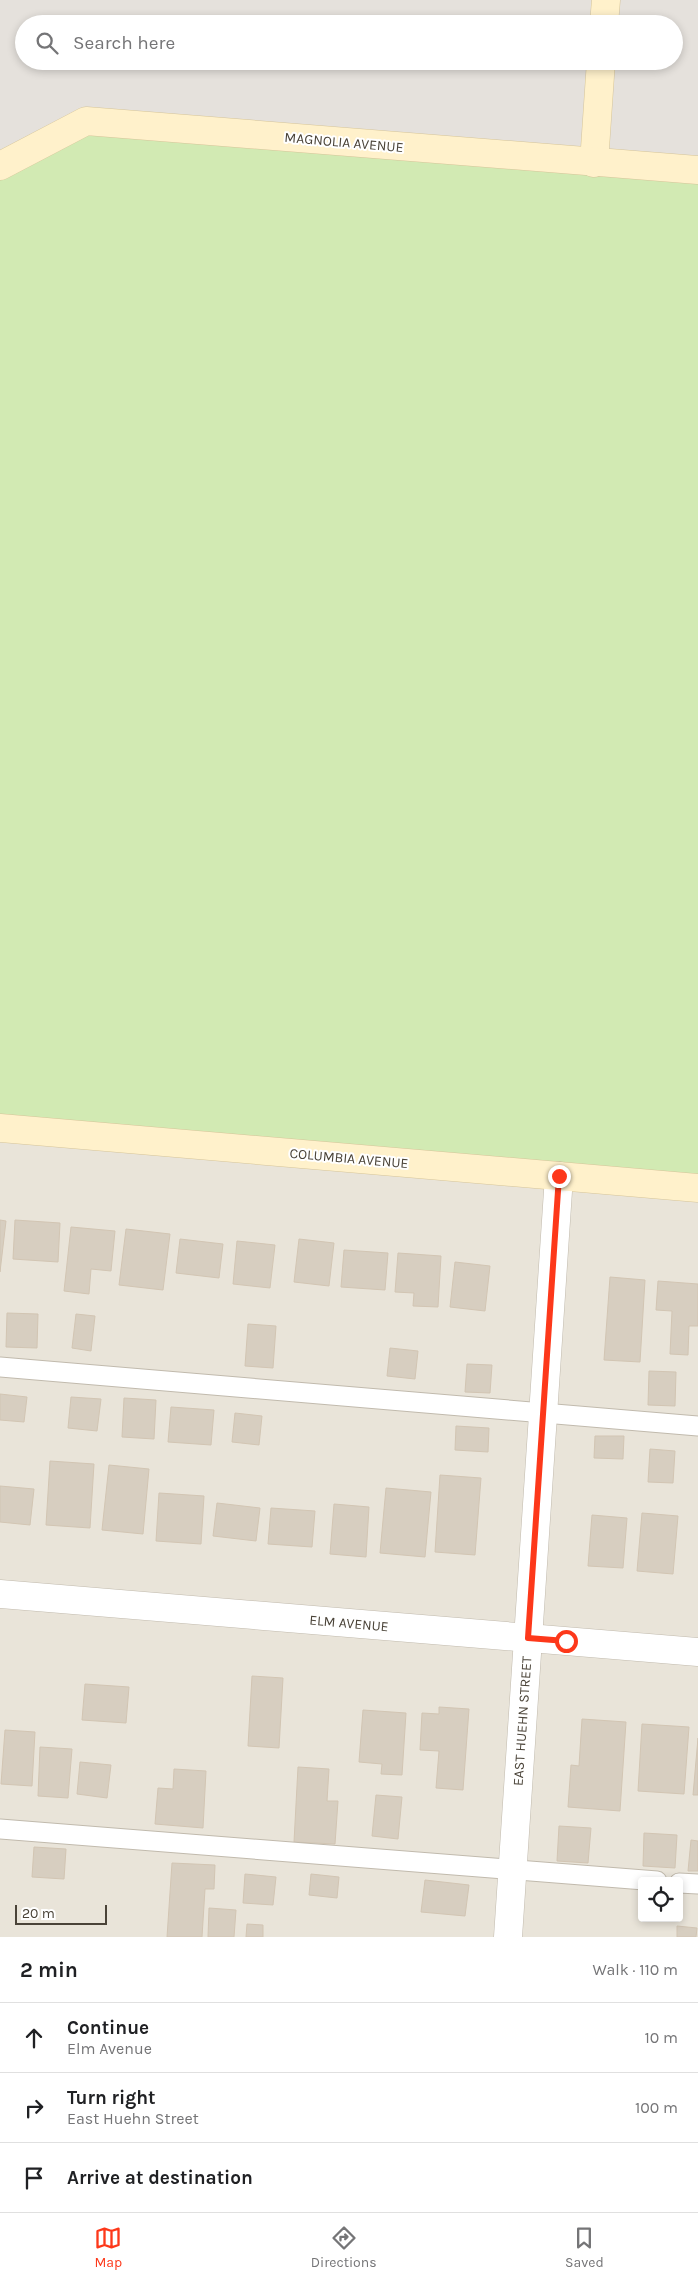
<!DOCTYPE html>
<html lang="en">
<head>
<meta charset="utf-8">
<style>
  body { margin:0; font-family:Karla,sans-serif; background:#f2f2f2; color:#202124 }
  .controls { position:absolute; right:15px; bottom:15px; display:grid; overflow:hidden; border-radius:5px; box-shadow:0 2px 8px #0003 }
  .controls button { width:45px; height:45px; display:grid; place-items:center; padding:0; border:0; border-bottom:1px solid #e0e0e0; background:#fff; color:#202124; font:25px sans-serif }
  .scale { position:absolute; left:15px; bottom:12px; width:92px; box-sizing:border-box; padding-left:5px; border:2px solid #4a4338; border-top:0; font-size:14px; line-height:18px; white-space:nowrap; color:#4a4338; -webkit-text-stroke:4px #fff; paint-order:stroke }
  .stop { position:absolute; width:15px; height:15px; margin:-11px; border:4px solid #fd381a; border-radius:50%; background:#fff }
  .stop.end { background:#fd381a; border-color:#fff; box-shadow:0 1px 5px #0008 }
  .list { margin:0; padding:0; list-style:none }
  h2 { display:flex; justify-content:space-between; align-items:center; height:65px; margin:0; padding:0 20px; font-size:21px }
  h2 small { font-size:16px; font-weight:400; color:#757577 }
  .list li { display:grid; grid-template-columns:32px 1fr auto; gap:15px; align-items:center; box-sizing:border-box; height:70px; padding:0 20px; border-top:1px solid #e0e0e0 }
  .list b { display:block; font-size:19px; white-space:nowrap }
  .list p { margin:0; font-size:16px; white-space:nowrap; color:#757577 }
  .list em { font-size:16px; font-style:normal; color:#757577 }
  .icon { flex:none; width:28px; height:28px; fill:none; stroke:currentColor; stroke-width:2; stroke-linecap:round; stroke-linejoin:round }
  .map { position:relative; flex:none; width:698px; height:1937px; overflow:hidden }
  .search { position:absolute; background:#fff; box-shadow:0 2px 8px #0003; left:15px; right:15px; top:15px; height:55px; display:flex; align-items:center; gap:12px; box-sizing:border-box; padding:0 18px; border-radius:28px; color:#757577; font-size:19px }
  .sheet { height:275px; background:#fff }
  nav { display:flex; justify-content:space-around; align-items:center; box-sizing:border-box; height:70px; border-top:1px solid #e0e0e0; background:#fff; font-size:14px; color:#757577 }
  nav a { display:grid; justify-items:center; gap:2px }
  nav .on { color:#fd381a }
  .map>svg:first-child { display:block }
  .residential { fill:#e9e4d9; fill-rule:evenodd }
  .industrial { fill:#e5e1dc; fill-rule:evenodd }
  .green { fill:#d2eab3 }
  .building { fill:#d7cec0; stroke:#d2c5b3 }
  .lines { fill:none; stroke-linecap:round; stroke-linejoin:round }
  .lane-casing { stroke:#c1baad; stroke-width:21 }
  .street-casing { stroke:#c1baad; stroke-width:29 }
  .secondary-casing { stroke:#d6c59a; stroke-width:29 }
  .lane { stroke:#fff; stroke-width:19 }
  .street { stroke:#fff; stroke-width:28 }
  .secondary { stroke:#fff1cb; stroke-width:28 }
  .route { stroke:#fd381a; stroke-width:6 }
  .labels { text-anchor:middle; stroke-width:4; stroke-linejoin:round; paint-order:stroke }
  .street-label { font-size:14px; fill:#4a4338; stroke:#fff }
</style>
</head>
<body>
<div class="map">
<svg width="698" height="1937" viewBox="0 0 698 1937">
  <rect width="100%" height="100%" fill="#f5f2eb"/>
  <path class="residential" d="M0 1128 698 1188V1937H0ZM642 1881H679V1918H642Z"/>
  <path class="industrial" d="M0 0H698V170L0 166ZM24 24H674V61H24Z"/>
  <polygon class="green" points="86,121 698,170 698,1188 0,1128 0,166"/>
  <g class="building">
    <polygon points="0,1220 6,1221 0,1272"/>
    <polygon points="15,1220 60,1223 58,1262 13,1259"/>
    <polygon points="71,1227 115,1231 111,1271 91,1269 89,1294 64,1291"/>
    <polygon points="126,1229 170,1234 163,1290 119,1285"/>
    <polygon points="180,1239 223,1244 219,1278 176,1273"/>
    <polygon points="299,1239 334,1243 329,1286 294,1282"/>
    <polygon points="237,1241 275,1245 270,1288 233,1284"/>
    <polygon points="344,1250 388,1253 385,1290 341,1287"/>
    <polygon points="398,1253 441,1256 438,1307 413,1306 414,1293 395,1292"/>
    <polygon points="455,1262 490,1266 485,1311 450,1307"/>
    <polygon points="610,1277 645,1280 640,1362 604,1360"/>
    <polygon points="658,1281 698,1284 698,1326 689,1326 688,1355 670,1354 672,1311 656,1310"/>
    <polygon points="7,1313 38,1314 37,1348 6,1347"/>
    <polygon points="76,1314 95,1316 91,1351 72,1348"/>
    <polygon points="248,1324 276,1326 273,1368 245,1366"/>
    <polygon points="390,1348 418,1351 415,1379 387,1376"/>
    <polygon points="467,1364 492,1365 490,1393 465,1392"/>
    <polygon points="649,1371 676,1372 675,1406 648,1405"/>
    <polygon points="0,1394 27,1397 24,1422 0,1420"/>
    <polygon points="71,1397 101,1399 97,1431 68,1428"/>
    <polygon points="124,1398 156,1400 154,1439 122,1437"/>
    <polygon points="171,1407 214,1410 211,1445 168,1442"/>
    <polygon points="235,1413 262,1416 259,1445 232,1442"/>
    <polygon points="456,1426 489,1428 488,1452 455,1450"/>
    <polygon points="595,1436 624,1436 623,1459 594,1458"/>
    <polygon points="650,1449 675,1451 673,1483 648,1482"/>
    <polygon points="50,1461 94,1464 90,1528 46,1525"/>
    <polygon points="109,1465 149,1469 143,1534 102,1530"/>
    <polygon points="440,1475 481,1478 475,1555 435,1552"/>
    <polygon points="0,1486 34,1489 30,1525 0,1522"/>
    <polygon points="386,1488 431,1492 425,1557 380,1553"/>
    <polygon points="159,1493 204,1496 201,1544 156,1541"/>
    <polygon points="217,1503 260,1508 256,1541 213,1536"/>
    <polygon points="334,1504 369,1507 366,1557 330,1554"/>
    <polygon points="271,1508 315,1511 312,1547 268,1544"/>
    <polygon points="642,1513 678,1516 673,1574 637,1571"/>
    <polygon points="592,1515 627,1518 623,1568 588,1566"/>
    <polygon points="252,1676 283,1678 279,1748 248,1746"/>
    <polygon points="85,1684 129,1687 126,1723 82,1720"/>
    <polygon points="439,1707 469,1709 463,1790 436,1788 439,1751 420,1750 422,1713 439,1714"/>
    <polygon points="363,1710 406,1713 402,1775 381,1774 382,1764 359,1762"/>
    <polygon points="582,1719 626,1722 620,1811 568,1807 571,1765 579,1766"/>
    <polygon points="642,1724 689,1727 684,1794 638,1791"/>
    <polygon points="5,1730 35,1732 32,1786 1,1784"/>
    <polygon points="698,1738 698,1795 693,1795"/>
    <polygon points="40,1747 72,1749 68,1798 38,1796"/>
    <polygon points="80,1762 111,1765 107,1798 77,1794"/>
    <polygon points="298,1767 329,1769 327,1801 338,1801 335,1844 294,1842"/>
    <polygon points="174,1769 206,1771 203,1828 155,1824 158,1788 173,1789"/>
    <polygon points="376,1795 402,1797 398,1839 372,1836"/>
    <polygon points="559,1826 591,1828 588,1863 557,1861"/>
    <polygon points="644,1833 677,1835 675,1868 643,1866"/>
    <polygon points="691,1840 698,1841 698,1871 688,1871"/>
    <polygon points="34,1847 66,1849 64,1879 32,1877"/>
    <polygon points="172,1863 215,1865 214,1889 205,1889 202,1937 167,1937"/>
    <polygon points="245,1874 276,1877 273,1905 243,1903"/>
    <polygon points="311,1874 339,1877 337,1898 309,1895"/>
    <polygon points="425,1880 469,1885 465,1916 421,1912"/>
    <polygon points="209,1908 236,1910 234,1937 208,1937"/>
    <polygon points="247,1924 263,1925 263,1937 246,1937"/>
    <polygon points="677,1926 697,1928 696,1937 677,1937"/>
  </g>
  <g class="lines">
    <defs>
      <g id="lane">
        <polyline points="0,1367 698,1426"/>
        <polyline points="0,1829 657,1881"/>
        <polyline points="679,1883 698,1884"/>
      </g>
      <g id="street">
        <polyline points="0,1594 698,1652"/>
        <polyline points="508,1937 559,1176"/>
      </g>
      <g id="secondary">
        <polyline points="604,24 606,0"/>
        <polyline points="594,163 601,61"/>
        <polyline points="0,166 86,121 698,170"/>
        <polyline points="0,1128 698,1188"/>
      </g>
    </defs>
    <use href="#lane" class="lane-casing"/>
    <use href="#street" class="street-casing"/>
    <use href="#secondary" class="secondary-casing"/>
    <use href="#lane" class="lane"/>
    <use href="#street" class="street"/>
    <use href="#secondary" class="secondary"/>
  </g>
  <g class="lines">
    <polyline class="route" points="559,1176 528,1638 566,1641"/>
  </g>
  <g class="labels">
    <g class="street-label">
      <text transform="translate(344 142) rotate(5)" y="5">MAGNOLIA AVENUE</text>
      <text transform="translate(349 1158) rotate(5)" y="5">COLUMBIA AVENUE</text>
      <text transform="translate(349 1623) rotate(5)" y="5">ELM AVENUE</text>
      <text transform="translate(522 1721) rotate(-86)" y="5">EAST HUEHN STREET</text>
    </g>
  </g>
</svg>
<div class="controls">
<button><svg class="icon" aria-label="locate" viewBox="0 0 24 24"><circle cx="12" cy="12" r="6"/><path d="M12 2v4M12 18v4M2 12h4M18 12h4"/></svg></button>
</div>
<div class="scale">20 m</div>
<div class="stop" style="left:566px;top:1641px"></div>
<div class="stop end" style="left:559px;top:1176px"></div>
<div class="search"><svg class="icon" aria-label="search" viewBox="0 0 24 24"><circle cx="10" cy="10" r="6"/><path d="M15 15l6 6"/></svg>Search here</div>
</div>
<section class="sheet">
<h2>2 min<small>Walk · 110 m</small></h2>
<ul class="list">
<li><svg class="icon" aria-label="ahead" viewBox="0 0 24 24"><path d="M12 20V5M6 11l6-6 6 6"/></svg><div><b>Continue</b><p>Elm Avenue</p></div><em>10 m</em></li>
<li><svg class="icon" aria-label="right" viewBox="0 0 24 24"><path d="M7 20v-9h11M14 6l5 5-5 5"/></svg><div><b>Turn right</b><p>East Huehn Street</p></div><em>100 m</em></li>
<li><svg class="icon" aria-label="arrive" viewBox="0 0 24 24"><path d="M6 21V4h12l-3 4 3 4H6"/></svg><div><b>Arrive at destination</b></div></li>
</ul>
</section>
<nav>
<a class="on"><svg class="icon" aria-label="map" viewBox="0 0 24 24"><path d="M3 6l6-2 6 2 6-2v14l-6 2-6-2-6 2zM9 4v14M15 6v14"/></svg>Map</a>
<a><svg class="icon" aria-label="directions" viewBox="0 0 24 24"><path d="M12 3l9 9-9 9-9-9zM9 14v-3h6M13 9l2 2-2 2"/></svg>Directions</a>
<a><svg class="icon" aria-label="saved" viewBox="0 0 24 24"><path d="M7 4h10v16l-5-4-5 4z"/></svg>Saved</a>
</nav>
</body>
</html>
